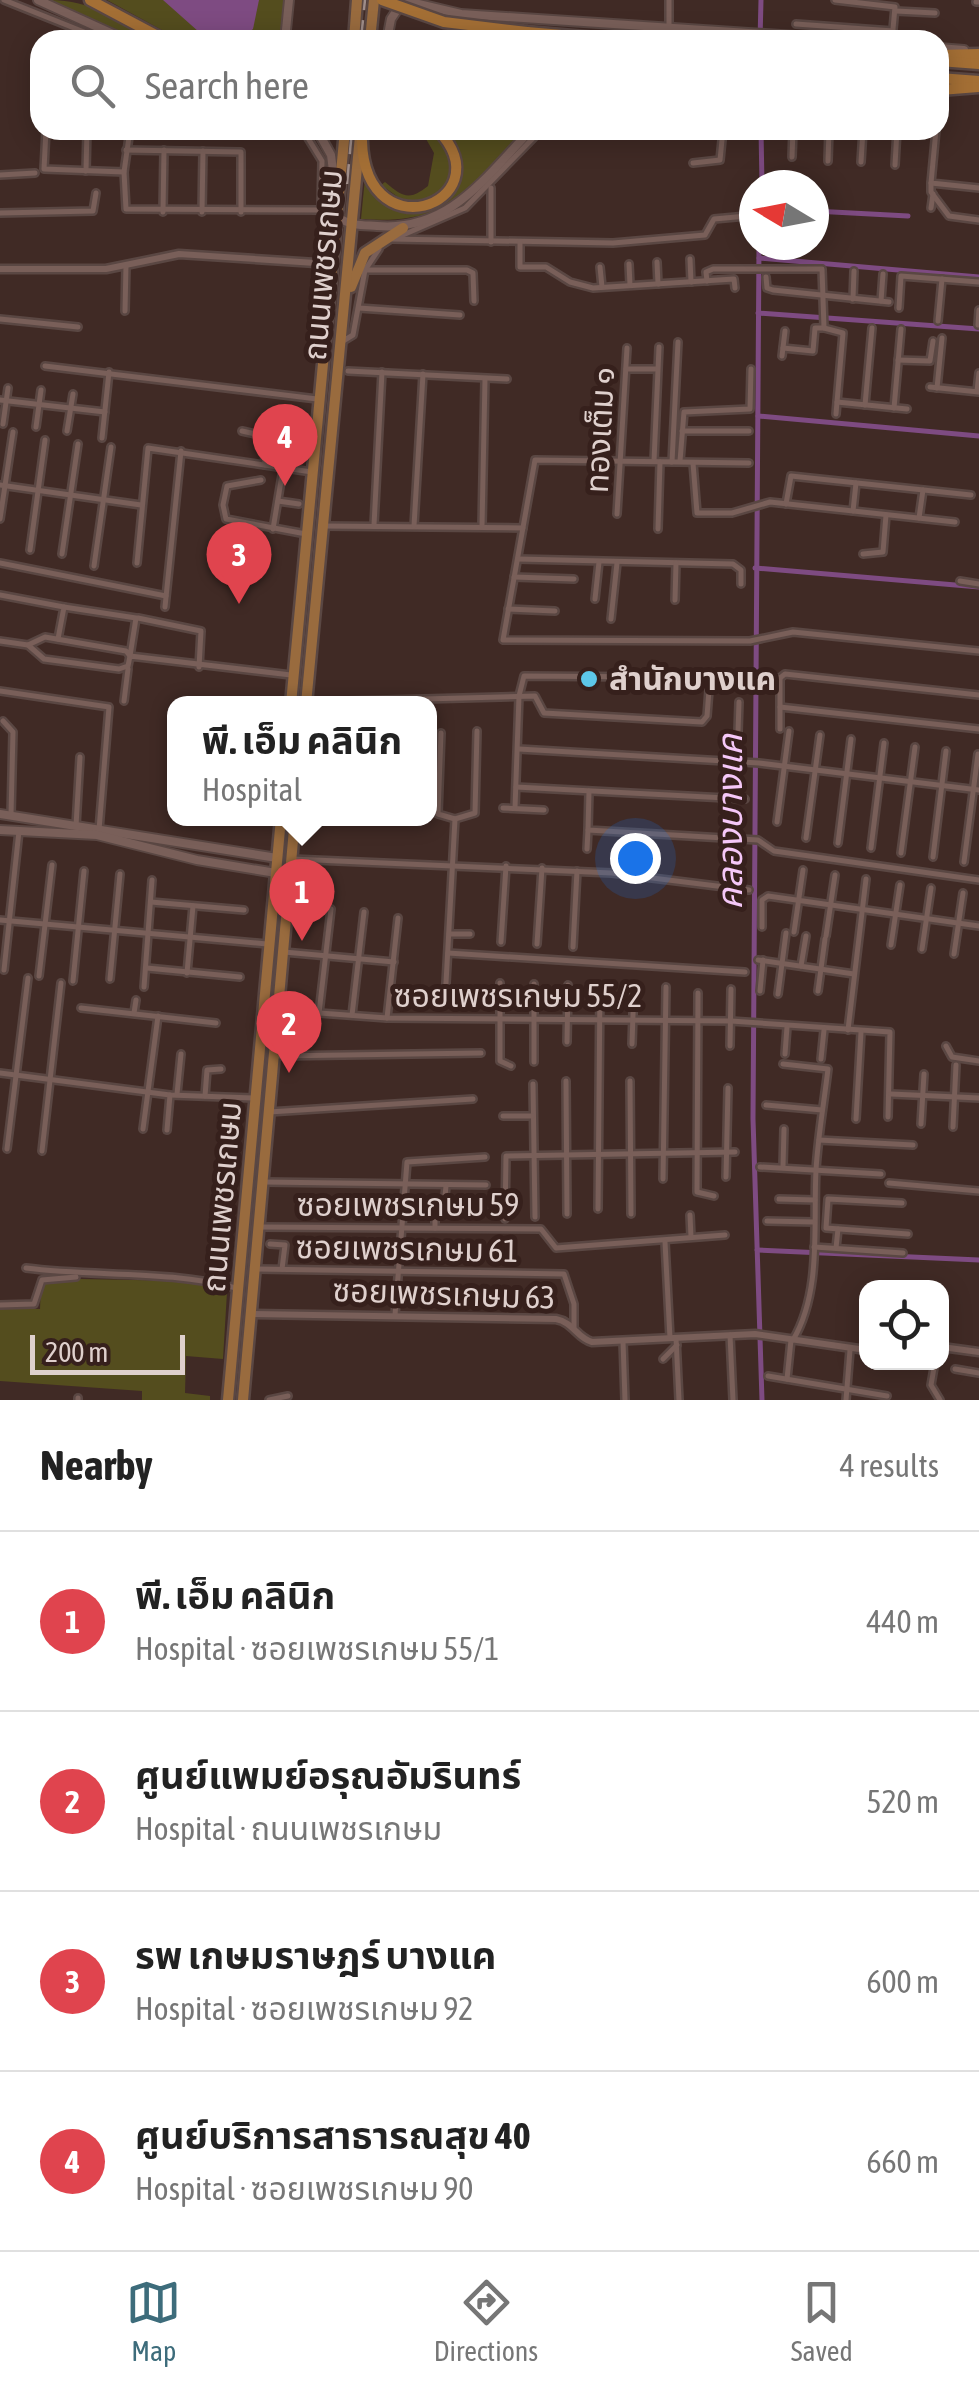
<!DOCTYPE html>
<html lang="en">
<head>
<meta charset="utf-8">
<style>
  body { margin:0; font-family:"Asap Condensed","Noto Sans Thai",sans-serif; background:#f2f2f2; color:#222 }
  .controls { position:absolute; right:30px; bottom:30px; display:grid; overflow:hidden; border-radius:20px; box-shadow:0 5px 25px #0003 }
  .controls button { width:90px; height:90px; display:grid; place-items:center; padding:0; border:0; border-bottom:2px solid #e0e0e0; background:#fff; color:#222; font:50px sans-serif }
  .compass { position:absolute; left:739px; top:170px; width:90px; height:90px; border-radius:50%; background:#fff; box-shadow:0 5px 25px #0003; rotate:280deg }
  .scale { position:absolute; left:30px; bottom:25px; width:155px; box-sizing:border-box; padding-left:10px; border:5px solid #dfd0cd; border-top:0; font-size:28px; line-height:35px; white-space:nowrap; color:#dfd0cd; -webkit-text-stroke:8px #36201c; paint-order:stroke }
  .you { position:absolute; left:635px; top:858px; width:35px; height:35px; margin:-25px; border:8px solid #fff; border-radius:50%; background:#1a73e8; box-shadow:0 0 0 15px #1a73e833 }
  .badge { display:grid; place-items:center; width:65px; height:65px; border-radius:50%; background:#3d6c7b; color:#fff; font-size:32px; font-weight:700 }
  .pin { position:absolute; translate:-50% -82px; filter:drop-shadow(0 2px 5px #0008) }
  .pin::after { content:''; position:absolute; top:52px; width:35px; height:30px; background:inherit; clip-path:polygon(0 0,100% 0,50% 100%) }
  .popup { position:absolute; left:167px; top:696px; width:270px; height:130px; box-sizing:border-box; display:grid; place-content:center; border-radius:20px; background:#fff; filter:drop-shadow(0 2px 8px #0005); font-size:32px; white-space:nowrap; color:#767676 }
  .popup b { font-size:38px; color:#222 }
  .popup::after { content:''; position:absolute; left:50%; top:100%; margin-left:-20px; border:20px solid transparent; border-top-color:#fff }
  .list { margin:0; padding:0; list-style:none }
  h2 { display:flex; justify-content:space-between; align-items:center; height:130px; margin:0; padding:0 40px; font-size:42px }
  h2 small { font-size:32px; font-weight:400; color:#767676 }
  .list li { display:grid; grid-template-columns:65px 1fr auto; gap:30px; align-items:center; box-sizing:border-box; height:180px; padding:0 40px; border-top:2px solid #e0e0e0 }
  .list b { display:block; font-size:38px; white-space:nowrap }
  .list p { margin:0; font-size:32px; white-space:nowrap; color:#767676 }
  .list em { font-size:32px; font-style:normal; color:#767676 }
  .icon { flex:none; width:55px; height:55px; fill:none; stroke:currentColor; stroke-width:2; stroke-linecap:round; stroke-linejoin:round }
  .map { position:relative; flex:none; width:979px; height:1400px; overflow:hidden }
  .search { position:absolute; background:#fff; box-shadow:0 5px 25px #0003; left:30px; right:30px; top:30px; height:110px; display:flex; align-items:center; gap:25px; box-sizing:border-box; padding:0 35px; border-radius:30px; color:#767676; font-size:38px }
  .sheet { height:850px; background:#fff }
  nav { display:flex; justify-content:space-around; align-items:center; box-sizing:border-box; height:140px; border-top:2px solid #e0e0e0; background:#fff; font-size:28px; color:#767676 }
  nav a { display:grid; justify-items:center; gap:5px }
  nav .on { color:#3d6c7b }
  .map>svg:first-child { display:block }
  .green { fill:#544d1e }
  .water { fill:#7e4b82 }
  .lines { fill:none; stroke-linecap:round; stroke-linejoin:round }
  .canal { stroke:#7e4b82; stroke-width:5 }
  .minor-casing { stroke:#5a4743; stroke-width:10 }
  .tertiary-casing { stroke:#5a4743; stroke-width:11 }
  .secondary-casing { stroke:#5a4743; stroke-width:12 }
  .primary-casing { stroke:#5a4743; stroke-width:15 }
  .trunk-casing { stroke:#5a4743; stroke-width:15 }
  .minor { stroke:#795f59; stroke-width:5 }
  .tertiary { stroke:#795f59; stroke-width:6 }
  .secondary { stroke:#795f59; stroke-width:8 }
  .primary { stroke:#996b3e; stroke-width:10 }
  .trunk { stroke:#a46f35; stroke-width:10 }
  .rail { stroke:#9f8d89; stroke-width:2.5; stroke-dasharray:20 10; stroke-linecap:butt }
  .trunk-bridge-casing { stroke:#5a4743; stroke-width:15; stroke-linecap:butt }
  .trunk-bridge { stroke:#a46f35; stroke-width:10 }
  .poi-dot { fill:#5dc7e8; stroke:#36201c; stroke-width:4 }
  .labels { text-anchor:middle; stroke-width:10; stroke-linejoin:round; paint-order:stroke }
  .street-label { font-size:32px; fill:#dfd0cd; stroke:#36201c }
  .poi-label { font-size:32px; font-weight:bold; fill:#dfd0cd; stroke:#36201c; text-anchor:start }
  .water-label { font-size:35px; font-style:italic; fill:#f5c8f8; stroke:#36201c }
</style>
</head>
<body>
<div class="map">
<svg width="979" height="1400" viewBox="0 0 979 1400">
  <rect width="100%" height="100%" fill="#402a25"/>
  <g class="green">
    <path d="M50 0C91 0 119 20 153 40H134Z"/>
    <polygon points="107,0 285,0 281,40 180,40"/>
    <path d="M421 130H525C510 142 501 157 489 172 453 213 413 223 361 219L365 178C401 199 403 230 449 196L408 204 381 185 385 182C403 197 409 201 428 186L434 153Z"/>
    <polygon points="79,1279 189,1281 227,1292 223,1359 186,1356 185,1393 210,1396 210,1400 142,1400 142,1391 0,1381 0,1308 40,1309 41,1284"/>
  </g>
  <polygon class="water" points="163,0 259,0 253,29 240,40 199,32"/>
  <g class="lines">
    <g class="canal">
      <polyline points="760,40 761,0"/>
      <polyline points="761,130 762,185"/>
      <polyline points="814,211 908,216"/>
      <polyline points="759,245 753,1119 762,1400"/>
      <polyline points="759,258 979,277"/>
      <polyline points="758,313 979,329"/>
      <polyline points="758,416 979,436"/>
      <polyline points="755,568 979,587"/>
      <polyline points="757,1250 979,1260"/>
    </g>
    <defs>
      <g id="minor">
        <polyline points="4,0 104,40"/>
        <polyline points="835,0 895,7 892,40"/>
        <polyline points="976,2 979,2"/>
        <polyline points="896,11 935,13"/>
        <polyline points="796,24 893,31"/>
        <polyline points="669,26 669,0"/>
        <polyline points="56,40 57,36"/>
        <polyline points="46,130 44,169 124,172"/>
        <polyline points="130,130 124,172 126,209 322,210"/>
        <polyline points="303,130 322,161 321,209 336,214"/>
        <polyline points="936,130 931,183 979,188"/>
        <polyline points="126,150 241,152 241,212"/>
        <polyline points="792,157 793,130"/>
        <polyline points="828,161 829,130"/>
        <polyline points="861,162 863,130"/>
        <polyline points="693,163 720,160 723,130"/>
        <polyline points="895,165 897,130"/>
        <polyline points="86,171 87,130"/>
        <polyline points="0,175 35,173"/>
        <polyline points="931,183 931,192 949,216 979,220"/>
        <polyline points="931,208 933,194"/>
        <polyline points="163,212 164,150"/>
        <polyline points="202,212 203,151"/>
        <polyline points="0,213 93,211 96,193"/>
        <polyline points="396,238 465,208 541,130"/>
        <polyline points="392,239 613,243 705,235 714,219 747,216"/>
        <polyline points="491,242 491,188"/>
        <polyline points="520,242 520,267 546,267 570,282 593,288 734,279 735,288"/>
        <polyline points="690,259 691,282"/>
        <polyline points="657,262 658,284"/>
        <polyline points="629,264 630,285"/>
        <polyline points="600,267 602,287"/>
        <polyline points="366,270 467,270 473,273 474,301"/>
        <polyline points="766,277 767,288 773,290 889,302"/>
        <polyline points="707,281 706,272 713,269 822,269 824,328 815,328 813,351 783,348"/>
        <polyline points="853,299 854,271"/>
        <polyline points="881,301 883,274"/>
        <polyline points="359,308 460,315"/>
        <polyline points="899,308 901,276 979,282"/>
        <polyline points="125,311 126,265"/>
        <polyline points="0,319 78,327"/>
        <polyline points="938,321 942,279"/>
        <polyline points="978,325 979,310"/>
        <polyline points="824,328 843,333 837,402 907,409"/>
        <polyline points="343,341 353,335 365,270 379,249"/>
        <polyline points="782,356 785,331"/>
        <polyline points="898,360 930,361 933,341"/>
        <polyline points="45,366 317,399"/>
        <polyline points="626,369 657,369"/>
        <polyline points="348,371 507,379"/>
        <polyline points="930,387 979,392"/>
        <polyline points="937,388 942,338"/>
        <polyline points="977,391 979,373"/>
        <polyline points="0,400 105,412"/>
        <polyline points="865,405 872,328"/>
        <polyline points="894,408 901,329"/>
        <polyline points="836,414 837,402"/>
        <polyline points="3,424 8,388"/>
        <polyline points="36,427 41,390"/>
        <polyline points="67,431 73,394"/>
        <polyline points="242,431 264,436 265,465"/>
        <polyline points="682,431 749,431"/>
        <polyline points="102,438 109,372"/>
        <polyline points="654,461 659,347"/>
        <polyline points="680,461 684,412 750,409 751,369"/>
        <polyline points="672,462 678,342"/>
        <polyline points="693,463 697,513 732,513 770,502 955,522"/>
        <polyline points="749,463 535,460 503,640 750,641 793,632 979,651"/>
        <polyline points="261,480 227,486 223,505 226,519 306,534"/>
        <polyline points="0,485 141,505"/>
        <polyline points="278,501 299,504"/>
        <polyline points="786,504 791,476 971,495"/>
        <polyline points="853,511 856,483"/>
        <polyline points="617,514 627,348"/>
        <polyline points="919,518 923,490"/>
        <polyline points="0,519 13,432"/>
        <polyline points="374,525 382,372"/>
        <polyline points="323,526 523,528"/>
        <polyline points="414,526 423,374"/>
        <polyline points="482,526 485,379"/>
        <polyline points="273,529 282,475"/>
        <polyline points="658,529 660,462"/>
        <polyline points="30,550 45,440"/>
        <polyline points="62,554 78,444"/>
        <polyline points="863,554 883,552 886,515"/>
        <polyline points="518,559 733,564 741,570 741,584"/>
        <polyline points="0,563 166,596"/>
        <polyline points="137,563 148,448 312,472"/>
        <polyline points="94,566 111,447"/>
        <polyline points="514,577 574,579"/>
        <polyline points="960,581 979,584"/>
        <polyline points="0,595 64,607 58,639"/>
        <polyline points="595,599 599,562"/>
        <polyline points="675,600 676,563"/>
        <polyline points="165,607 181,451"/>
        <polyline points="508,609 555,611"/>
        <polyline points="138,618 201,631 199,667"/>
        <polyline points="611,619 617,563"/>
        <polyline points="0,641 28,645 44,659 119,669 128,666 130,656 291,675"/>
        <polyline points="28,645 45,637 126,651 130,656 136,618 64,607"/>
        <polyline points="0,691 109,707 99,830"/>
        <polyline points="124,701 128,669"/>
        <polyline points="309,702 535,696 544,713 702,722 707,716 710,677"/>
        <polyline points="780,707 979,729"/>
        <polyline points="3,721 13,732 11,815"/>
        <polyline points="780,729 780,678"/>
        <polyline points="441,733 438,814 455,819 475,813 477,731"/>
        <polyline points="519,749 759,763 979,790"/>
        <polyline points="737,762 739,702"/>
        <polyline points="516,787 745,799"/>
        <polyline points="589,791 588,830 758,840 774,851 979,880"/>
        <polyline points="503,808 544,810"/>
        <polyline points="515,808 519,696 524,676 780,678 785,674 979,695"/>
        <polyline points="777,822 789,731"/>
        <polyline points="76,826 80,757"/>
        <polyline points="806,838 820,735"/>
        <polyline points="838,843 851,739"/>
        <polyline points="871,848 884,743"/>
        <polyline points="587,849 588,830"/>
        <polyline points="901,853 915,747"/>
        <polyline points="933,857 946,751"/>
        <polyline points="292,859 612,873 749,890"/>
        <polyline points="964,862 978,754"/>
        <polyline points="151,902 244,910"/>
        <polyline points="0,920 267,944"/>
        <polyline points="762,927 762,900 768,896 979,926"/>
        <polyline points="794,932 803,870"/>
        <polyline points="449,934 470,934"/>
        <polyline points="826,936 835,875"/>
        <polyline points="501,942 506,866"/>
        <polyline points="537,944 542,868"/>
        <polyline points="891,945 900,885"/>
        <polyline points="573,947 577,871"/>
        <polyline points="922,949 931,888"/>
        <polyline points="284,952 394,962"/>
        <polyline points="448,953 745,972"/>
        <polyline points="954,954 963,893"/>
        <polyline points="758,960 854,974"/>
        <polyline points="801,966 806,936"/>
        <polyline points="147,968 240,977"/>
        <polyline points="4,970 19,831"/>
        <polyline points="187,973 193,906"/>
        <polyline points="39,976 52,865"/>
        <polyline points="110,979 120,874"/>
        <polyline points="73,981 84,871"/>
        <polyline points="500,983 500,1061 511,1066"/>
        <polyline points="144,987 152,880"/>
        <polyline points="760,991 763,960"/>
        <polyline points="818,991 825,939"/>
        <polyline points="698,993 697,1192 714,1196"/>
        <polyline points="778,994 786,933"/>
        <polyline points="445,1001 455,819"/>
        <polyline points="81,1008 216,1023"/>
        <polyline points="279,1010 387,1018 731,1021 890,1032 888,1117"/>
        <polyline points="134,1013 136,1000"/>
        <polyline points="319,1013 331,909"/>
        <polyline points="352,1015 364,912"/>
        <polyline points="387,1018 398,918"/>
        <polyline points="848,1030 866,879"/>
        <polyline points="567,1042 568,985"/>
        <polyline points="632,1044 634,985"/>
        <polyline points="730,1046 731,989"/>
        <polyline points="946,1046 952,1057 979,1061"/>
        <polyline points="785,1054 787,1027"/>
        <polyline points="275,1056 481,1053"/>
        <polyline points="821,1059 824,1030"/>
        <polyline points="534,1062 534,984"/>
        <path d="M783 1064 828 1069C824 1103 818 1136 816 1170 813 1225 822 1291 793 1340"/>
        <polyline points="0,1073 170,1095 253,1098"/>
        <polyline points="566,1081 567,1214"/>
        <polyline points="630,1081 631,1214"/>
        <polyline points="533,1084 535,1217"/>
        <polyline points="177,1094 181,1054"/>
        <polyline points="891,1094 979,1098"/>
        <polyline points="205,1096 207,1070 221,1069"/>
        <polyline points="766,1105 822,1110"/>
        <polyline points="269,1112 473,1099"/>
        <polyline points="503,1116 532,1116"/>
        <polyline points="856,1119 861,1032"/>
        <polyline points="921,1124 924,1074"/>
        <polyline points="953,1127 956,1065"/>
        <polyline points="143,1129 158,1016"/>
        <polyline points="167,1130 170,1095"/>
        <polyline points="819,1140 913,1145"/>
        <polyline points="7,1149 28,978"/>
        <polyline points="42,1151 61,983"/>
        <polyline points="783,1166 784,1129"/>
        <polyline points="760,1167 881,1174"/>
        <polyline points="726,1177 728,1088"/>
        <polyline points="663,1179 666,987"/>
        <polyline points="265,1182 486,1185"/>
        <polyline points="889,1183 979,1191"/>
        <polyline points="779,1199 815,1200"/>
        <polyline points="902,1203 828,1199 826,1228 908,1234"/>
        <polyline points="598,1209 600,985"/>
        <polyline points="690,1215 691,1237"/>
        <polyline points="505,1219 506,1156 735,1152"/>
        <polyline points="767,1221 814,1222"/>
        <polyline points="261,1227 541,1229 556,1248 725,1235"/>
        <polyline points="435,1228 435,1212 444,1206 446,1186"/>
        <polyline points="665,1242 670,1338"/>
        <polyline points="270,1244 285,1245 282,1269"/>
        <polyline points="814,1247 903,1253"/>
        <polyline points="836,1248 838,1229"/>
        <path d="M26 1268C96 1277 168 1270 236 1288"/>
        <polyline points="257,1269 564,1274 574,1304 574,1327"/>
        <polyline points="0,1305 34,1304 42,1280 76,1277"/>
        <polyline points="395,1315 407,1162 485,1157"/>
        <polyline points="730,1335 733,1400"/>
        <polyline points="676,1338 679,1400"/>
        <polyline points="623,1341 625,1400"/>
        <polyline points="663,1359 677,1345"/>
        <polyline points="935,1362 931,1385 940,1400"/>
        <polyline points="955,1369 979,1373"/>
        <polyline points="768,1376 887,1396"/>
        <polyline points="787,1379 791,1340"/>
        <polyline points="78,1400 78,1398"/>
        <polyline points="269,1400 288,1396"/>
        <polyline points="846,1400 850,1350"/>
      </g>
      <g id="tertiary">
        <polyline points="0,269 106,269 179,254 331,264"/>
        <path d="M252 1314 556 1319C573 1322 577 1338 592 1342L755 1334 866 1350"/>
        <polyline points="942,1347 979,1352"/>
      </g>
      <g id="secondary">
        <polyline points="38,0 126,40"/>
        <polyline points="402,0 461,14 856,40"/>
        <polyline points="285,40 289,0"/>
        <polyline points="387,40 391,19 401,4"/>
        <polyline points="939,48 964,50"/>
        <path d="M317 130 331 155 339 218C351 226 364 225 377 226 450 232 486 176 531 130"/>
        <polyline points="0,814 277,858"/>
        <polyline points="0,830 97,835 197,860 276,873"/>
      </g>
      <g id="primary">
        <polyline points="354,40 357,0"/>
        <polyline points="370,40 374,0"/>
        <polyline points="351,287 365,253 403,228"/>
        <polyline points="291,704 345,130"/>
        <polyline points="306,704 360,136"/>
        <polyline points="228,1400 281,818"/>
        <polyline points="243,1400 295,818"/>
      </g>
      <g id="trunk">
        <polyline points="90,0 165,40"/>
        <polyline points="527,32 619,40"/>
        <polyline points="939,55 979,54"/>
        <polyline points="939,61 979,64"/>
        <polyline points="939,78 979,81"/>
        <polyline points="940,90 978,87"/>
        <path d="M362 130C357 258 507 204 438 130"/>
      </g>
    </defs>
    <use href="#minor" class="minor-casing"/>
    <use href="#tertiary" class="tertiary-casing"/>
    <use href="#secondary" class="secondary-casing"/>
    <use href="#primary" class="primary-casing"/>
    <use href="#trunk" class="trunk-casing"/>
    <use href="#minor" class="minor"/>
    <use href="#tertiary" class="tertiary"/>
    <use href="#secondary" class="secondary"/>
    <use href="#primary" class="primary"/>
    <use href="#trunk" class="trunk"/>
    <g class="rail">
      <polyline points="361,40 365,0"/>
      <polyline points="347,184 352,130"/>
    </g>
    <defs>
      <polyline id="trunk-bridge" points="382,0 444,22 527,32"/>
    </defs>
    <use href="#trunk-bridge" class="trunk-bridge-casing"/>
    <use href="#trunk-bridge" class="trunk-bridge"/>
  </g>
  <circle class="poi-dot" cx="589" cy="679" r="10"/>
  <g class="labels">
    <g class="street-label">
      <text transform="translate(323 265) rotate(-85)" y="11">ถนนเพชรเกษม</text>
      <text transform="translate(600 430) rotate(-87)" y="11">ทองเต็ม ๑</text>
      <text x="518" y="1007">ซอยเพชรเกษม 55/2</text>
      <text transform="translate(222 1197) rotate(-85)" y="11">ถนนเพชรเกษม</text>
      <text x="408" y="1216">ซอยเพชรเกษม 59</text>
      <text transform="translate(407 1249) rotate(1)" y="11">ซอยเพชรเกษม 61</text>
      <text transform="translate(444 1294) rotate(2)" y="11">ซอยเพชรเกษม 63</text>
    </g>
    <g class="poi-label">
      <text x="609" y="690">สำนักบางแค</text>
    </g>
    <g class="water-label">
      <text transform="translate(730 822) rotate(-90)" y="12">คลองบางแค</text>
    </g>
  </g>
</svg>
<div class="controls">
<button><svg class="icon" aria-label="locate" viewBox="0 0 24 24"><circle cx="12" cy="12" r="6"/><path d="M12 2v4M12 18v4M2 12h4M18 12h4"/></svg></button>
</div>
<svg class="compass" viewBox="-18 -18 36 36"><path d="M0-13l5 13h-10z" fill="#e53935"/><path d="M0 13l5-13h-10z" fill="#767676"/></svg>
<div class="scale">200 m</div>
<div class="you"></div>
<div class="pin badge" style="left:302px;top:941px;background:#e0444e">1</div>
<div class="popup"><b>พี. เอ็ม คลินิก</b>Hospital</div>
<div class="pin badge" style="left:289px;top:1073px;background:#e0444e">2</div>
<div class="pin badge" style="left:239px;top:604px;background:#e0444e">3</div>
<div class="pin badge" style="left:285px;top:486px;background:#e0444e">4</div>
<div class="search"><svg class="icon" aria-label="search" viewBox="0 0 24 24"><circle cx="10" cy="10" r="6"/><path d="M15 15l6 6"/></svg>Search here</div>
</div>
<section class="sheet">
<h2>Nearby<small>4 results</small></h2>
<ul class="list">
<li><span class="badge" style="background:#e0444e">1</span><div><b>พี. เอ็ม คลินิก</b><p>Hospital · ซอยเพชรเกษม 55/1</p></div><em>440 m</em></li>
<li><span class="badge" style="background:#e0444e">2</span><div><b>ศูนย์แพมย์อรุณอัมรินทร์</b><p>Hospital · ถนนเพชรเกษม</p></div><em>520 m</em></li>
<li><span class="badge" style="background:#e0444e">3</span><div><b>รพ เกษมราษฎร์ บางแค</b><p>Hospital · ซอยเพชรเกษม 92</p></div><em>600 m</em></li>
<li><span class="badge" style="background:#e0444e">4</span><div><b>ศูนย์บริการสาธารณสุข 40</b><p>Hospital · ซอยเพชรเกษม 90</p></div><em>660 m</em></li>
</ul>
</section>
<nav>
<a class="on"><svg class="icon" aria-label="map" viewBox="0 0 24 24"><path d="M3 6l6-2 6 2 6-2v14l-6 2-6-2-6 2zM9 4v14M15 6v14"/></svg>Map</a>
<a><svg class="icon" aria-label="directions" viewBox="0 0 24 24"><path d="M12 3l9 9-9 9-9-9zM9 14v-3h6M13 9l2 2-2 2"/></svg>Directions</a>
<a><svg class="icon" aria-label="saved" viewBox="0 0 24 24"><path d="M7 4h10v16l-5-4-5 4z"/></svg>Saved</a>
</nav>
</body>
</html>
